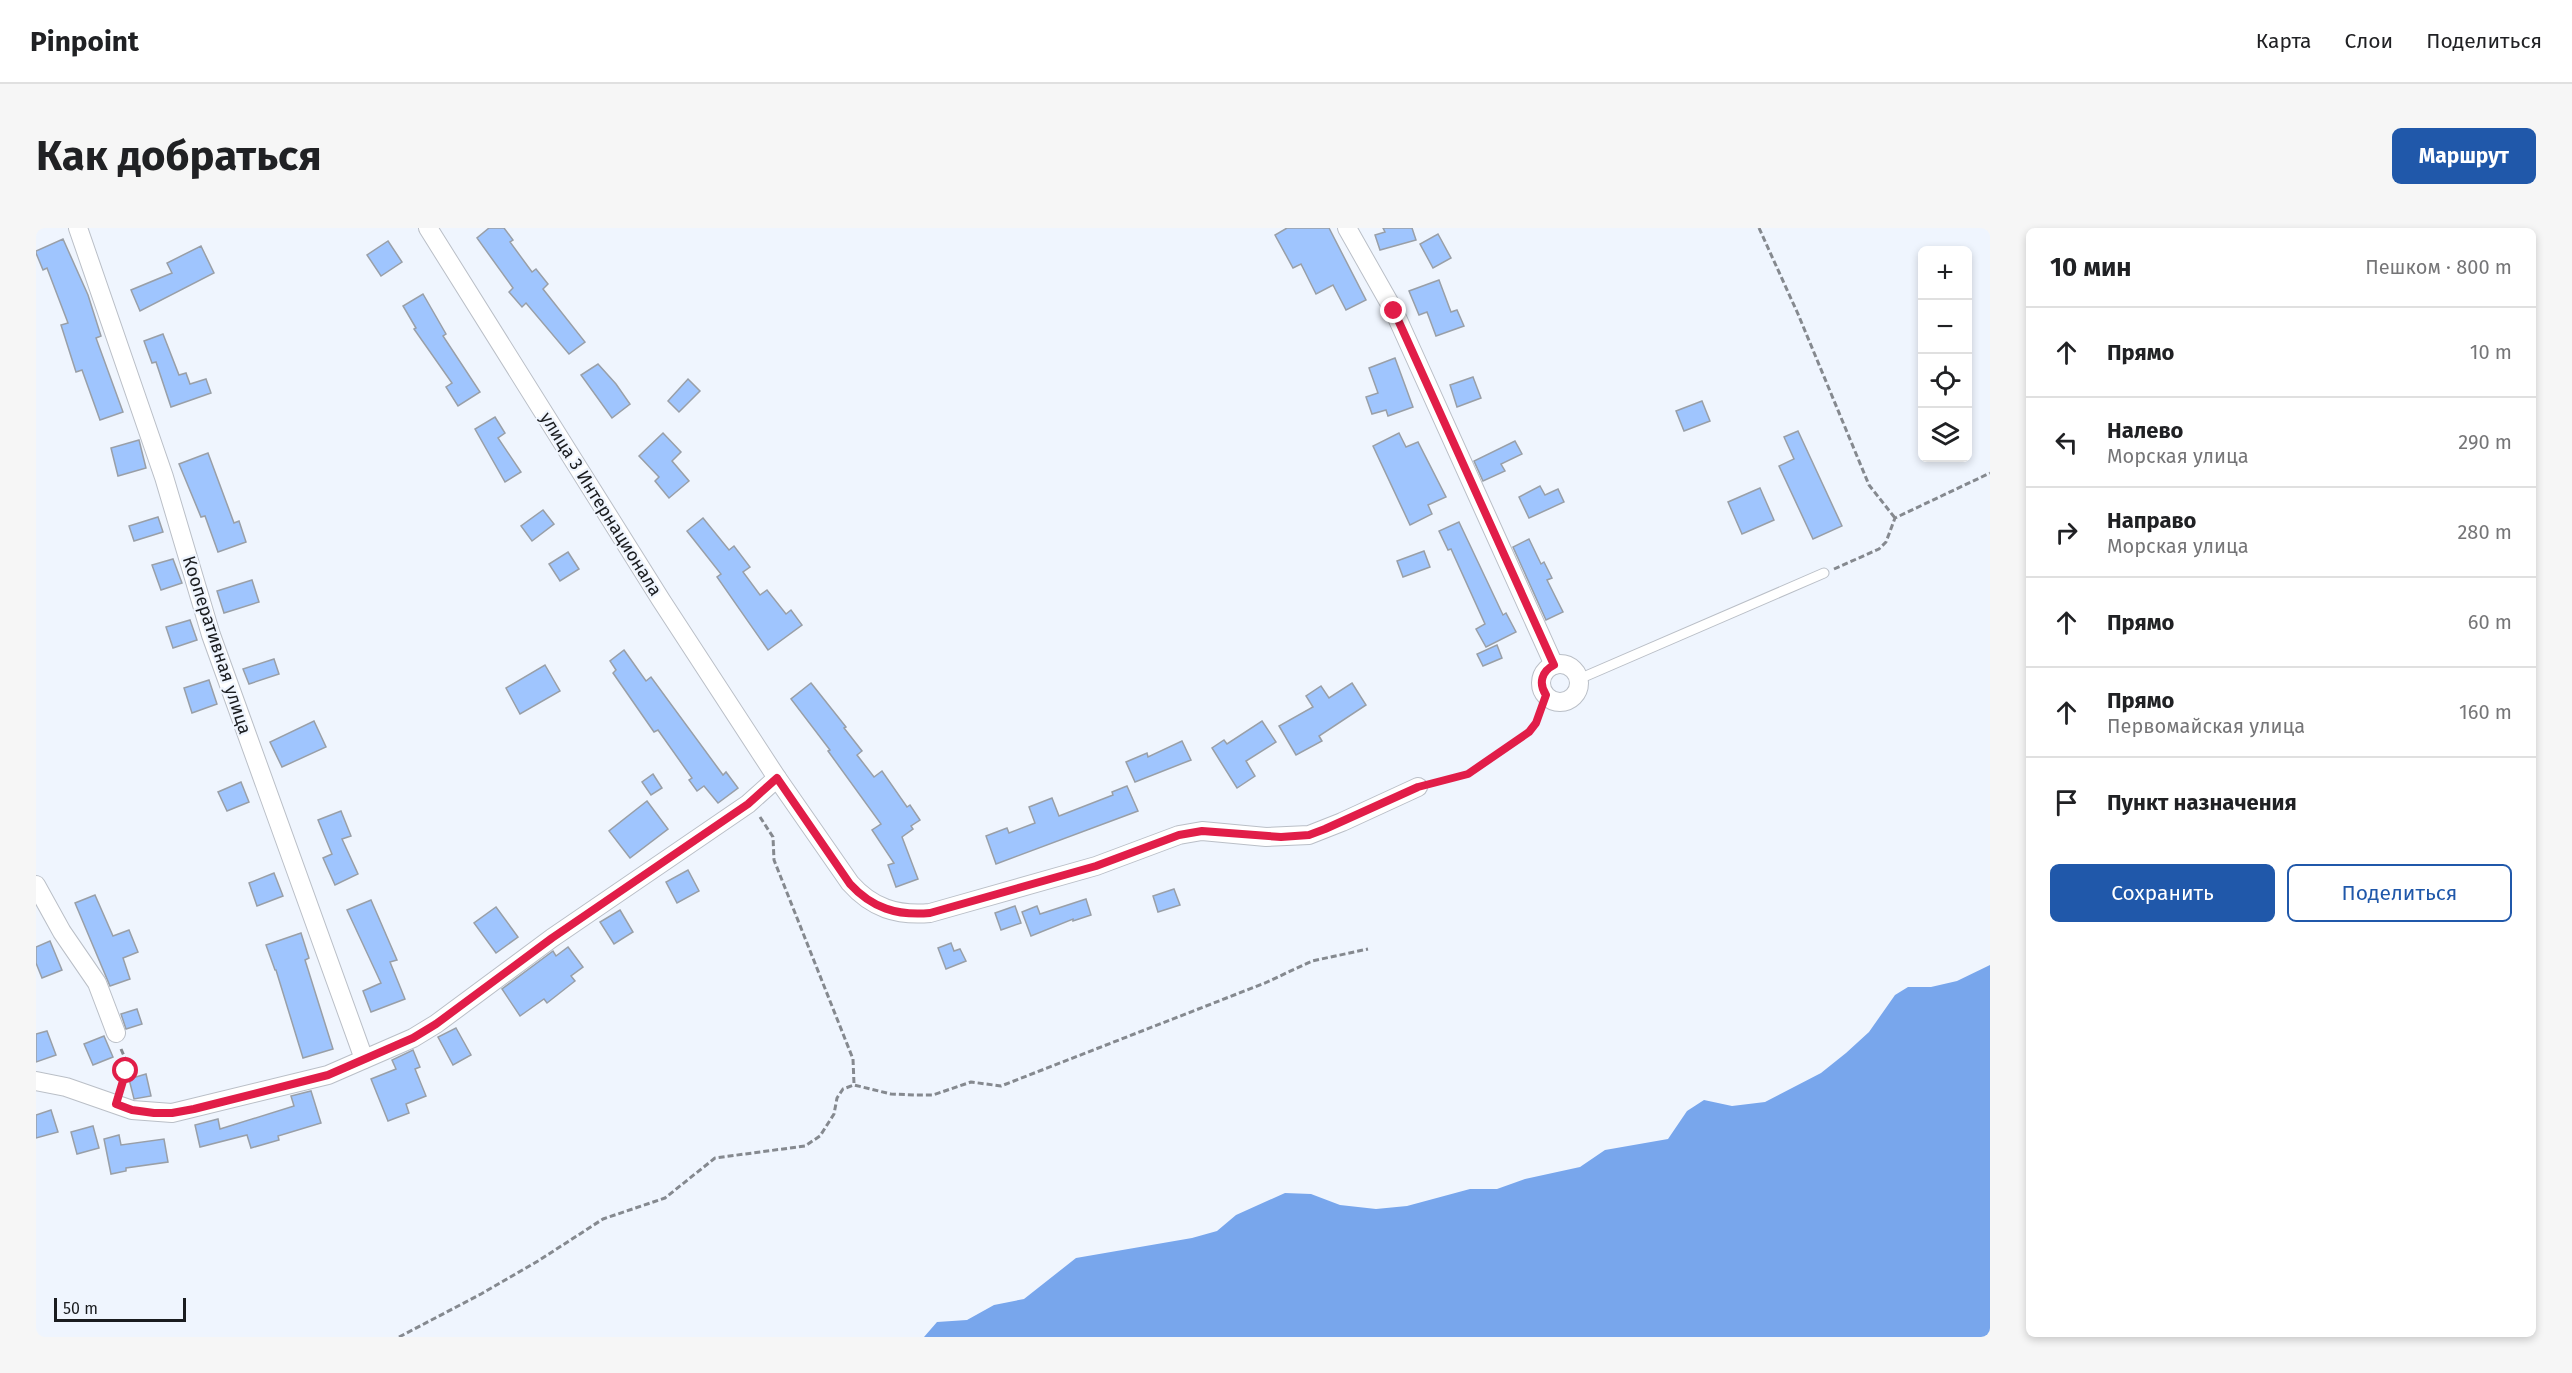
<!DOCTYPE html>
<html lang="ru">
<head>
<meta charset="utf-8">
<style>
  body { margin:0; font-family:"Fira Sans",sans-serif; background:#f6f6f6; color:#202124 }
  .controls { position:absolute; right:18px; top:18px; display:grid; overflow:hidden; border-radius:9px; box-shadow:0 3px 9px #0003 }
  .controls button { width:54px; height:54px; display:grid; place-items:center; padding:0; border:0; border-bottom:2px solid #e0e0e0; background:#fff; color:#202124; font:30px sans-serif }
  .scale { position:absolute; left:18px; bottom:15px; width:132px; box-sizing:border-box; padding-left:6px; border:3px solid #1a1c1f; border-top:0; font-size:16px; line-height:21px; white-space:nowrap; color:#1a1c1f; -webkit-text-stroke:4px #eff5fe; paint-order:stroke }
  .stop { position:absolute; width:18px; height:18px; margin:-14px; border:4px solid #e11d48; border-radius:50%; background:#fff }
  .stop.end { background:#e11d48; border-color:#fff; box-shadow:0 2px 6px #0008 }
  .list { margin:0; padding:0; list-style:none }
  h2 { display:flex; justify-content:space-between; align-items:center; height:78px; margin:0; padding:0 24px; font-size:26px }
  h2 small { font-size:20px; font-weight:400; color:#757577 }
  .list li { display:grid; grid-template-columns:39px 1fr auto; gap:18px; align-items:center; box-sizing:border-box; height:90px; padding:0 24px; border-top:2px solid #e0e0e0 }
  .list b { display:block; font-size:22px; white-space:nowrap }
  .list p { margin:0; font-size:20px; white-space:nowrap; color:#757577 }
  .list em { font-size:20px; font-style:normal; color:#757577 }
  .actions { display:flex; gap:12px; padding:18px 24px }
  .actions a { flex:1; padding:14px 0; border:2px solid #2058aa; border-radius:9px; text-align:center; font-size:21px; color:#2058aa }
  .actions .main { background:#2058aa; color:#fff }
  .icon { flex:none; width:33px; height:33px; fill:none; stroke:currentColor; stroke-width:2; stroke-linecap:round; stroke-linejoin:round }
  .map { position:relative; flex:none; width:1954px; height:1109px; overflow:hidden; border-radius:9px }
  header { display:flex; align-items:center; gap:36px; box-sizing:border-box; height:84px; padding:0 30px; background:#fff; border-bottom:2px solid #e0e0e0 }
  header strong { font-size:28px }
  nav { display:flex; gap:33px; margin-inline-start:auto; font-size:21px }
  .intro { display:flex; align-items:center; justify-content:space-between; box-sizing:border-box; height:144px; padding:0 36px }
  h1 { margin:0; font-size:42px }
  .button { padding:15px 27px; border-radius:9px; background:#2058aa; color:#fff; font-size:21px; font-weight:700 }
  main { display:flex; gap:36px; padding:0 36px }
  aside { flex:1; background:#fff; border-radius:9px; box-shadow:0 3px 9px #0003 }
  .map>svg:first-child { display:block }
  .water { fill:#78a6ec }
  .building { fill:#9fc5fe; stroke:#999fa7; stroke-width:1.5 }
  .lines { fill:none; stroke-linecap:round; stroke-linejoin:round }
  .lane-casing { stroke:#babfc7; stroke-width:11 }
  .street-casing { stroke:#babfc7; stroke-width:20 }
  .path { stroke:#85898f; stroke-width:3; stroke-dasharray:6 3; stroke-linecap:butt }
  .lane { stroke:#fff; stroke-width:9 }
  .street { stroke:#fff; stroke-width:18 }
  .route { stroke:#e11d48; stroke-width:8 }
  .labels { text-anchor:middle; stroke-width:4.5; stroke-linejoin:round; paint-order:stroke }
  .street-label { font-size:18px; fill:#1a1c1f; stroke:#eff5fe }
</style>
</head>
<body>
<header>
<strong>Pinpoint</strong>
<nav><a>Карта</a><a>Слои</a><a>Поделиться</a></nav>
</header>
<div class="intro"><h1>Как добраться</h1><a class="button">Маршрут</a></div>
<main>
<div class="map">
<svg width="1954" height="1109" viewBox="0 0 1954 1109">
  <rect width="100%" height="100%" fill="#eff5fe"/>
  <polygon class="water" points="1954,737 1954,1109 888,1109 901,1094 931,1092 958,1077 988,1071 1040,1030 1156,1010 1181,1003 1200,987 1249,965 1275,966 1304,977 1340,981 1371,978 1434,961 1461,961 1489,951 1544,939 1569,922 1632,911 1651,883 1668,872 1696,878 1729,874 1785,845 1810,825 1833,804 1859,767 1872,759 1895,759 1921,753"/>
  <g class="building">
    <polygon points="453,0 468,0 477,12 474,14 496,44 500,41 512,56 507,61 549,114 533,126 490,75 486,79 473,64 477,60 441,10"/>
    <polygon points="1251,0 1293,0 1330,72 1310,82 1297,57 1280,66 1265,36 1257,40 1239,7"/>
    <polygon points="1347,0 1376,0 1380,12 1344,22 1339,7 1349,4"/>
    <polygon points="1402,6 1415,30 1397,40 1384,16"/>
    <polygon points="27,11 52,67 65,108 60,110 87,184 64,192 46,142 40,144 25,97 32,95 11,40 7,42 0,25 0,23"/>
    <polygon points="352,13 366,34 345,48 331,27"/>
    <polygon points="165,18 178,45 104,83 95,62 136,45 131,35"/>
    <polygon points="1403,52 1415,84 1421,82 1428,98 1400,108 1391,84 1383,87 1373,63"/>
    <polygon points="387,66 410,106 407,108 444,164 422,178 410,159 416,155 378,101 380,100 367,78"/>
    <polygon points="127,106 143,147 150,145 154,156 170,151 175,165 135,179 120,134 116,135 108,113"/>
    <polygon points="1359,130 1377,179 1352,188 1350,182 1336,186 1330,169 1342,165 1333,140"/>
    <polygon points="562,136 580,156 594,176 576,190 545,147"/>
    <polygon points="1437,149 1445,170 1421,179 1414,157"/>
    <polygon points="652,151 664,163 643,184 632,173"/>
    <polygon points="1666,173 1674,193 1648,203 1640,183"/>
    <polygon points="459,189 469,205 462,210 485,244 469,254 439,201"/>
    <polygon points="1762,203 1806,298 1777,311 1743,238 1758,231 1748,209"/>
    <polygon points="627,205 645,224 636,233 653,253 633,270 619,253 623,249 603,228"/>
    <polygon points="1363,205 1370,219 1382,214 1410,269 1392,277 1396,286 1374,297 1337,218"/>
    <polygon points="103,212 110,240 82,248 75,220"/>
    <polygon points="1479,213 1486,226 1465,236 1469,243 1447,253 1438,233"/>
    <polygon points="172,225 198,295 203,293 210,314 182,324 169,288 165,289 143,236"/>
    <polygon points="1504,258 1509,267 1522,261 1528,274 1493,290 1483,269"/>
    <polygon points="1724,260 1738,292 1706,306 1692,274"/>
    <polygon points="507,282 518,296 496,313 485,298"/>
    <polygon points="122,289 127,304 98,313 93,298"/>
    <polygon points="667,290 693,322 698,318 714,339 707,344 724,367 731,362 750,386 755,382 766,397 732,422 681,349 685,346 651,303"/>
    <polygon points="1423,294 1467,387 1470,385 1480,404 1450,419 1440,401 1449,396 1415,321 1412,322 1403,303"/>
    <polygon points="1493,311 1505,336 1508,334 1516,350 1511,352 1527,384 1510,392 1477,319"/>
    <polygon points="1388,323 1394,339 1367,349 1361,333"/>
    <polygon points="532,324 543,341 524,353 513,336"/>
    <polygon points="137,331 146,355 125,362 116,337"/>
    <polygon points="216,352 223,374 188,385 181,363"/>
    <polygon points="154,392 161,412 137,420 130,399"/>
    <polygon points="1461,417 1466,430 1447,438 1441,426"/>
    <polygon points="588,422 610,453 615,449 687,547 690,544 702,560 682,575 668,558 661,563 653,552 656,550 622,502 618,504 577,445 580,442 574,433"/>
    <polygon points="238,431 243,446 213,456 207,441"/>
    <polygon points="509,437 524,463 484,486 470,460"/>
    <polygon points="173,452 181,476 156,485 148,460"/>
    <polygon points="775,455 810,499 808,500 826,523 821,527 838,549 846,543 871,579 874,577 884,592 875,598 877,601 866,609 882,651 860,659 852,637 858,635 836,602 845,596 792,523 794,522 755,471"/>
    <polygon points="1316,455 1330,477 1283,508 1286,513 1260,527 1243,498 1277,479 1270,468 1285,458 1293,470"/>
    <polygon points="278,493 290,519 246,539 234,514"/>
    <polygon points="1226,493 1240,514 1210,533 1219,548 1201,560 1176,520 1188,512 1191,516"/>
    <polygon points="1146,513 1155,532 1099,554 1090,534 1111,525 1112,529"/>
    <polygon points="617,546 626,560 615,567 606,554"/>
    <polygon points="205,554 213,574 191,583 182,564"/>
    <polygon points="1091,558 1102,583 960,636 950,608 971,600 973,605 999,595 993,579 1016,570 1023,588 1077,567 1076,564"/>
    <polygon points="611,573 632,601 594,630 573,603"/>
    <polygon points="305,583 315,608 306,611 322,646 299,657 287,630 296,626 282,592"/>
    <polygon points="652,642 663,663 641,675 630,654"/>
    <polygon points="238,645 247,668 221,678 213,655"/>
    <polygon points="1138,661 1144,677 1122,684 1117,668"/>
    <polygon points="59,667 77,708 93,702 102,724 87,730 94,751 74,758 39,675"/>
    <polygon points="1050,671 1055,687 1037,693 1037,691 995,708 986,684 1001,678 1004,686"/>
    <polygon points="335,672 361,732 354,734 369,771 335,784 327,763 345,755 311,682"/>
    <polygon points="979,678 985,695 965,702 959,685"/>
    <polygon points="460,679 482,709 460,725 438,695"/>
    <polygon points="584,682 597,704 578,716 564,694"/>
    <polygon points="265,705 273,730 269,732 297,821 267,830 240,742 239,742 230,717"/>
    <polygon points="14,713 26,742 6,750 0,735 0,719"/>
    <polygon points="915,715 918,723 924,721 930,733 910,741 902,720"/>
    <polygon points="532,719 547,739 535,748 539,753 511,775 508,771 484,788 466,761 517,723 520,728"/>
    <polygon points="101,781 106,796 90,801 85,786"/>
    <polygon points="420,800 435,827 417,837 402,809"/>
    <polygon points="11,803 20,827 0,834 0,806"/>
    <polygon points="68,808 77,829 57,837 48,816"/>
    <polygon points="377,822 384,839 379,841 390,868 370,876 373,885 352,893 335,851 360,841 356,832"/>
    <polygon points="110,846 115,868 98,871 93,851"/>
    <polygon points="275,863 285,895 242,908 243,912 215,920 211,907 164,919 159,897 182,891 184,901 258,878 255,868"/>
    <polygon points="15,882 22,904 0,910 0,887"/>
    <polygon points="57,898 63,920 41,926 35,904"/>
    <polygon points="83,907 85,917 128,911 132,934 90,940 90,943 75,946 68,911"/>
  </g>
  <g class="lines">
    <defs>
      <polyline id="lane" points="1543,451 1788,345"/>
      <g id="street">
        <polyline points="42,0 128,249 175,407 328,831"/>
        <polyline points="392,0 625,372 741,550"/>
        <polyline points="1311,0 1358,83 1518,437"/>
        <circle cx="1524" cy="455" r="19"/>
        <polyline points="0,657 26,704 61,755 80,805"/>
        <path d="M0 853 30 859 96 882 136 885 292 847 377 810 400 796 516 710 712 576 741 550 814 655C836 680 861 688 894 685L1060 638 1143 607 1166 603 1230 609 1273 607 1306 594 1382 559"/>
      </g>
    </defs>
    <use href="#lane" class="lane-casing"/>
    <use href="#street" class="street-casing"/>
    <g class="path">
      <polyline points="1723,0 1762,86 1833,257 1859,290"/>
      <polyline points="1798,341 1843,321 1850,314 1859,290 1954,245"/>
      <polyline points="1398,555 1432,546 1481,514 1500,495 1510,467"/>
      <polyline points="724,589 737,609 738,632 817,831 818,856"/>
      <polyline points="84,860 92,837 85,821"/>
      <polyline points="363,1109 445,1066 502,1033 567,991 629,970 679,930 769,918 784,908 798,886 801,870 807,861 818,857 855,866 878,867 897,867 935,854 965,858 1229,755 1276,733 1332,721"/>
    </g>
    <use href="#lane" class="lane"/>
    <use href="#street" class="street"/>
  </g>
  <g class="lines">
    <path class="route" d="M90 843 80 876 96 882 118 885H136L158 881 292 847 377 810 400 796 516 710 712 576 741 550 814 656C836 680 861 688 894 685L1060 638 1143 607 1166 603 1245 609 1273 607 1289 601 1382 559 1432 546 1493 504 1500 495 1510 467C1502 455 1506 443 1518 437L1358 83"/>
  </g>
  <g class="labels">
    <g class="street-label">
      <text transform="translate(565 276) rotate(58)" y="6">улица 3 Интернационала</text>
      <text transform="translate(181 417) rotate(72)" y="6">Кооперативная улица</text>
    </g>
  </g>
</svg>
<div class="controls">
<button>+</button>
<button>−</button>
<button><svg class="icon" aria-label="locate" viewBox="0 0 24 24"><circle cx="12" cy="12" r="6"/><path d="M12 2v4M12 18v4M2 12h4M18 12h4"/></svg></button>
<button><svg class="icon" aria-label="layers" viewBox="0 0 24 24"><path d="M12 4l9 5-9 5-9-5zM3 14l9 5 9-5"/></svg></button>
</div>
<div class="scale">50 m</div>
<div class="stop" style="left:90px;top:843px"></div>
<div class="stop end" style="left:1358px;top:83px"></div>
</div>
<aside>
<h2>10 мин<small>Пешком · 800 m</small></h2>
<ul class="list">
<li><svg class="icon" aria-label="ahead" viewBox="0 0 24 24"><path d="M12 20V5M6 11l6-6 6 6"/></svg><div><b>Прямо</b></div><em>10 m</em></li>
<li><svg class="icon" aria-label="left" viewBox="0 0 24 24"><path d="M17 20v-9H6M10 6l-5 5 5 5"/></svg><div><b>Налево</b><p>Морская улица</p></div><em>290 m</em></li>
<li><svg class="icon" aria-label="right" viewBox="0 0 24 24"><path d="M7 20v-9h11M14 6l5 5-5 5"/></svg><div><b>Направо</b><p>Морская улица</p></div><em>280 m</em></li>
<li><svg class="icon" aria-label="ahead" viewBox="0 0 24 24"><path d="M12 20V5M6 11l6-6 6 6"/></svg><div><b>Прямо</b></div><em>60 m</em></li>
<li><svg class="icon" aria-label="ahead" viewBox="0 0 24 24"><path d="M12 20V5M6 11l6-6 6 6"/></svg><div><b>Прямо</b><p>Первомайская улица</p></div><em>160 m</em></li>
<li><svg class="icon" aria-label="arrive" viewBox="0 0 24 24"><path d="M6 21V4h12l-3 4 3 4H6"/></svg><div><b>Пункт назначения</b></div></li>
</ul>
<div class="actions"><a class="main">Сохранить</a><a>Поделиться</a></div>
</aside>
</main>
</body>
</html>
